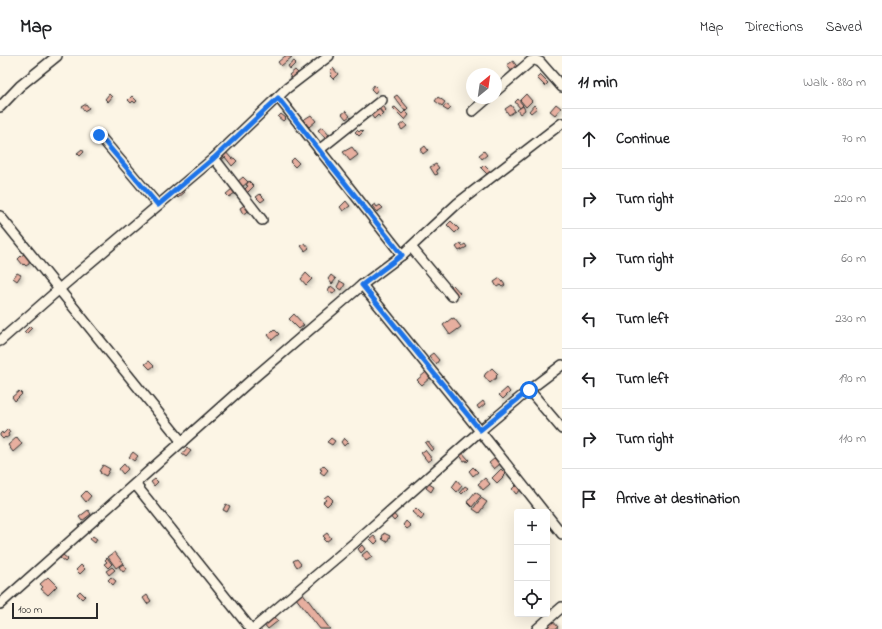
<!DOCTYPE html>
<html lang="en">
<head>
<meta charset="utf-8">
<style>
  body { margin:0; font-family:"Indie Flower",sans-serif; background:#f2f2f2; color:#202124 }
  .controls { position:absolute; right:12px; bottom:12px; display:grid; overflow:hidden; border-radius:4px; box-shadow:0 4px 16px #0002 }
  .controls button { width:36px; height:36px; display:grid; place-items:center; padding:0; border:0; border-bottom:1px solid #e0e0e0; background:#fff; color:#202124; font:20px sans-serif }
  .compass { position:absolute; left:466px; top:12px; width:36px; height:36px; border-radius:50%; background:#fff; box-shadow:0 4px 16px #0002; rotate:29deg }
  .scale { position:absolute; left:12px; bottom:10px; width:86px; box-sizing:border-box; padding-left:4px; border:2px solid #2b2b2b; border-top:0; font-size:11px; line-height:14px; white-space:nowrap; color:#2b2b2b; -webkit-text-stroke:3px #fcf5e5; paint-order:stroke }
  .stop { position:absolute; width:12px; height:12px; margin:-9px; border:3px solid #1a73e8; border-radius:50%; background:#fff }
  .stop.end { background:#1a73e8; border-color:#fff; box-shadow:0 1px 4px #0008 }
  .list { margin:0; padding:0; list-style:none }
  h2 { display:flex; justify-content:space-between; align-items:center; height:52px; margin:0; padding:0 16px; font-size:17px }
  h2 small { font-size:13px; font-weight:400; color:#757577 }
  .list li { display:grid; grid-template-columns:26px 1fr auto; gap:12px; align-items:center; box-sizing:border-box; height:60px; padding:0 16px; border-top:1px solid #e0e0e0 }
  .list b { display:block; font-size:15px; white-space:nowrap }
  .list em { font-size:13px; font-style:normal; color:#757577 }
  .icon { flex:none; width:22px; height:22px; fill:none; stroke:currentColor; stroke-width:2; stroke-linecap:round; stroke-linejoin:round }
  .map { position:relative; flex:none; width:562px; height:573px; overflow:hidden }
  header { display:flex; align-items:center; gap:24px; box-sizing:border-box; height:56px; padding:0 20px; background:#fff; border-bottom:1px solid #e0e0e0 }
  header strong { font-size:19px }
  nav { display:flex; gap:22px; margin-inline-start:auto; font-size:14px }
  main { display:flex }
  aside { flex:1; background:#fff }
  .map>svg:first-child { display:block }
  .building { fill:#e7af9f; stroke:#2b2b2b; filter:url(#shadow) }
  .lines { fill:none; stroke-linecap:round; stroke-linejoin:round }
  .minor-casing { stroke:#2b2b2b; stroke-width:12 }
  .minor { stroke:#fcf5e5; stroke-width:9 }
  .route { stroke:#1a73e8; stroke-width:5 }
</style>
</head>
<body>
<header>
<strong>Map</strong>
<nav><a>Map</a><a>Directions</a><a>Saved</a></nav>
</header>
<main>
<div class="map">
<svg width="562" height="573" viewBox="0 0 562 573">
  <defs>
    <filter id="shadow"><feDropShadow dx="2" dy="2" stdDeviation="2" flood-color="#0004"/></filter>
  </defs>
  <rect width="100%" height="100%" fill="#fcf5e5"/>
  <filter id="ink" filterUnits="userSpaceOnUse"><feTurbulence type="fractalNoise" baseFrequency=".025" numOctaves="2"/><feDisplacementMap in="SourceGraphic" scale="8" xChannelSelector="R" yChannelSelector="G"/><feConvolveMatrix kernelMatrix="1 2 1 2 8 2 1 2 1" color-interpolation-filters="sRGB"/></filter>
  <g filter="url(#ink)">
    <g class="building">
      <polygon points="285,0 292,1 281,10 278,6"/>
      <polygon points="294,5 296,7 290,13 288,10"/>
      <polygon points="513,5 518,12 512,16 507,9"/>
      <polygon points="333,12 338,18 333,23 330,20 332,18 330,15"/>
      <polygon points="295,14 299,18 293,24 289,19"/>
      <polygon points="540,19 548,27 545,30 537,22"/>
      <polygon points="374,29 378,33 375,37 371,33"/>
      <polygon points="109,38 112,41 108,46 105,43"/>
      <polygon points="526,38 532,45 526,51 520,44"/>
      <polygon points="397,39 408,52 405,55 394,41"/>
      <polygon points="132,40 137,45 135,47 133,45 131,47 128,44"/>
      <polygon points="438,41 445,46 442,50 435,45"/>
      <polygon points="518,43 523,49 520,52 515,46"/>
      <polygon points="86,48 89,52 84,55 81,51"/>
      <polygon points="382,48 386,54 383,57 378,51"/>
      <polygon points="446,48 451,52 448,55 443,52"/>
      <polygon points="556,48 561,52 555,59 550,55"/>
      <polygon points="511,49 515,55 509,59 505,53"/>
      <polygon points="534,49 537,52 531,57 529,55"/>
      <polygon points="523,50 525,54 520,58 517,54"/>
      <polygon points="395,51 402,58 405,55 409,59 405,64 393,52"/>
      <polygon points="375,52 377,55 379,53 383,58 380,61 378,59 374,63 369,56"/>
      <polygon points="346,55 350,60 346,63 342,58"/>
      <polygon points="281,58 286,62 283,65 278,61"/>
      <polygon points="311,59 316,65 309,71 303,64"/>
      <polygon points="404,66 407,70 402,74 399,70"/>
      <polygon points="322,71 329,79 325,82 318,74"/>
      <polygon points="357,74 359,76 361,74 363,76 359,80 355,76"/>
      <polygon points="425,90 428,94 423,98 420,94"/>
      <polygon points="352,91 358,99 350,105 343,96"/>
      <polygon points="82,93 84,96 80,100 77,97"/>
      <polygon points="224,94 232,103 234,102 237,105 232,110 225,101 220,105 216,101"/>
      <polygon points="484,95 487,99 482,103 479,99"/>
      <polygon points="294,102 299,107 295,111 290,106"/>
      <polygon points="436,108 439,112 436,114 438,118 435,119 430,111"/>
      <polygon points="484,109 492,117 489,120 481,112"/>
      <polygon points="243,121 248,126 241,132 237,126"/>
      <polygon points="249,125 254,130 247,137 244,134 248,130 246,129"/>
      <polygon points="232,133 235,137 229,141 226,138"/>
      <polygon points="183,134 185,136 178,142 176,140"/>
      <polygon points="260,138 265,143 261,146 256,141"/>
      <polygon points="346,145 350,150 343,155 340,151"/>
      <polygon points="246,148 250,154 243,158 240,152"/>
      <polygon points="375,148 377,151 380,149 383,152 377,156 372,150"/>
      <polygon points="451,165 459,173 455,177 447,169"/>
      <polygon points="305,187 309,192 305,195 301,190"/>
      <polygon points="461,187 462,190 465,188 467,191 459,195 456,191"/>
      <polygon points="24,198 30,204 29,206 29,208 26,210 24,208 23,209 18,203 22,199 23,199"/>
      <polygon points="17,217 21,219 17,225 13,222"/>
      <polygon points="306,217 312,223 306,229 301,223"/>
      <polygon points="331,219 336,223 332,228 328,223"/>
      <polygon points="500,222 505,229 502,231 500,229 497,231 494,226"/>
      <polygon points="340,225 345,228 342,234 337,231"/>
      <polygon points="453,229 460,237 456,241 449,233"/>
      <polygon points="331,230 336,234 333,238 328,235"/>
      <polygon points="294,258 304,269 299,273 289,263"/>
      <polygon points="452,262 452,263 454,262 461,271 450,279 443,269"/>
      <polygon points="30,270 32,272 26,278 24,276"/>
      <polygon points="274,273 279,278 272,284 268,279"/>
      <polygon points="433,297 439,304 436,308 429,300"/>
      <polygon points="149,305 154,310 150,313 145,308"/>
      <polygon points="492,312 498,318 496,320 497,321 490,327 484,320 485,319 485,318"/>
      <polygon points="426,316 431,321 422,329 417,324"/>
      <polygon points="507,332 510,336 503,343 499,339"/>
      <polygon points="19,335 22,338 15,345 12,341"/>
      <polygon points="483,345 485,348 479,353 477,350"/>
      <polygon points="8,373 10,376 8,378 9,380 6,382 5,381 3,383 0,380 0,378 2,376 3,378"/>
      <polygon points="17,381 22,388 13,396 8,389"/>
      <polygon points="331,382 335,385 332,389 327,386"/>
      <polygon points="344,382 348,386 344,390 341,386"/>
      <polygon points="428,385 434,393 431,395 425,387"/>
      <polygon points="187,392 191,395 186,401 182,398"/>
      <polygon points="425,394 432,403 428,406 421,397"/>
      <polygon points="461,395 469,404 467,406 466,404 464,405 458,397"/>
      <polygon points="133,396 138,400 134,405 129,401"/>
      <polygon points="495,402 500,408 494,413 489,407"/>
      <polygon points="124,408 128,413 123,418 119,413"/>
      <polygon points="103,409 110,413 106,420 100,417 101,416 99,415"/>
      <polygon points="323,409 328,414 324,419 320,416 322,414 320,413"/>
      <polygon points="473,411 478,416 473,420 469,415"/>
      <polygon points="501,413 506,418 497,427 492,422"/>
      <polygon points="485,422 490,428 483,434 478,428"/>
      <polygon points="155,423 158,426 154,430 151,426"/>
      <polygon points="457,424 462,430 457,436 452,431"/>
      <polygon points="429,428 434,431 431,436 426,432"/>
      <polygon points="517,428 522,433 516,438 512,433"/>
      <polygon points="465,430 468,432 462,438 460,436"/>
      <polygon points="86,435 91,440 86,446 81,440"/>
      <polygon points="475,436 481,440 472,451 467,446"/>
      <polygon points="328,439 333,444 327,450 323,446 326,444 324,442"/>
      <polygon points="481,442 487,446 479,457 473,453"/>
      <polygon points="226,448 230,450 227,456 223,454"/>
      <polygon points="416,452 424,460 421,464 412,456"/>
      <polygon points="88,454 91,458 82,465 79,461"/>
      <polygon points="392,456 397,462 394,465 388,458"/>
      <polygon points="406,465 411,470 407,473 403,469"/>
      <polygon points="327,477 331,482 326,486 323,483 325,482 323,480"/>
      <polygon points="384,477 390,480 387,486 382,483 383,482 382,481"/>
      <polygon points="93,480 97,483 95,487 90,483"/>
      <polygon points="374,480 378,485 375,488 370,483"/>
      <polygon points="362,489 365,493 361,497 358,493"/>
      <polygon points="367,495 372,501 366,505 362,499"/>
      <polygon points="115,496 123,507 116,512 108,501"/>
      <polygon points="63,499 68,503 65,506 60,502"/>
      <polygon points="107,502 112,508 108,512 104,508 107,506 105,504"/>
      <polygon points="297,503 301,508 297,511 293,505"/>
      <polygon points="123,508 127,513 123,516 119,511"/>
      <polygon points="81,509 85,513 80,518 76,514"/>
      <polygon points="112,511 115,514 109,519 106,515"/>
      <polygon points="48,521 57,530 48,539 41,533 43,531 40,528"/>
      <polygon points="111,521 116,525 113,529 108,524"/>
      <polygon points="80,535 85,540 82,543 77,538"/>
      <polygon points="302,536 330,573 320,573 295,541"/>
      <polygon points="147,539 151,545 147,548 143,542"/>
      <polygon points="273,559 278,565 268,573 263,567"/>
      <polygon points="553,565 558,571 555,573 546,573 545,572"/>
    </g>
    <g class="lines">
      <defs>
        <g id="minor">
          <polyline points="496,35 531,5 535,4 540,6 562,31"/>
          <polyline points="278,41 402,199"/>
          <polyline points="0,51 20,30 57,0"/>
          <polyline points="473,55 488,42"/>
          <polyline points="99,79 158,149"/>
          <polyline points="319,94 382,44"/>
          <polyline points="214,102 262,164"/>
          <polyline points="0,160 182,386"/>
          <polyline points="411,191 452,240"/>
          <polyline points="362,229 480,375 544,456"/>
          <polyline points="0,285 65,228 214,102 286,33 329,0"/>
          <polyline points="529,334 562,373"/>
          <polyline points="135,428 251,573"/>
          <polyline points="547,459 562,478"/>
          <polyline points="0,548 250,325 362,229 402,199 458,147 562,67"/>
          <polyline points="253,573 354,487 480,375 529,334 562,309"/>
          <polyline points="537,573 562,551"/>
        </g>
      </defs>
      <use href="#minor" class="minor-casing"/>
      <use href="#minor" class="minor"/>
    </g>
  </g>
  <g class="lines" filter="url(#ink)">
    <polyline class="route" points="99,79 158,149 214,102 278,42 402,199 362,229 480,374 529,334"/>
  </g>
</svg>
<div class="controls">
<button>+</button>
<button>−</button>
<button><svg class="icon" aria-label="locate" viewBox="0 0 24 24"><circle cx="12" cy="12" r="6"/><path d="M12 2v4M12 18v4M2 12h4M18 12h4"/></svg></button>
</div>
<svg class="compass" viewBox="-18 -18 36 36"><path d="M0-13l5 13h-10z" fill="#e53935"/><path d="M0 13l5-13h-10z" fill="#757577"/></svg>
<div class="scale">100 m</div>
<div class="stop" style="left:529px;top:334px"></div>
<div class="stop end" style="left:99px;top:79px"></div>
</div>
<aside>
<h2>11 min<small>Walk · 880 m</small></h2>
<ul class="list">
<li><svg class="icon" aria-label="ahead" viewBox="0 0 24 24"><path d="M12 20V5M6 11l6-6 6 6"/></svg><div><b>Continue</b></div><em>70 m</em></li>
<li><svg class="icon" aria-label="right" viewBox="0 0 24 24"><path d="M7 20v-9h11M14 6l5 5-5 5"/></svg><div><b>Turn right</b></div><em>220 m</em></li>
<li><svg class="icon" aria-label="right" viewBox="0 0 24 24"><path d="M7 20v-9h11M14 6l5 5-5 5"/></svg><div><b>Turn right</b></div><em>60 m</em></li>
<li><svg class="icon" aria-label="left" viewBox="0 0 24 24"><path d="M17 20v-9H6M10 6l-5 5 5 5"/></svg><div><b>Turn left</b></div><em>230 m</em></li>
<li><svg class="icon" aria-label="left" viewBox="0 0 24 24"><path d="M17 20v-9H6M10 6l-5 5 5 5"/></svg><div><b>Turn left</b></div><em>190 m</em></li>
<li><svg class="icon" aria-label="right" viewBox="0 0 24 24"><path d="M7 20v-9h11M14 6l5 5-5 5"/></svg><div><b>Turn right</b></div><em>110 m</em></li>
<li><svg class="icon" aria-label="arrive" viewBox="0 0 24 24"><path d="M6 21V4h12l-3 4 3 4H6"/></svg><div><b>Arrive at destination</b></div></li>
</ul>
</aside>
</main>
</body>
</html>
